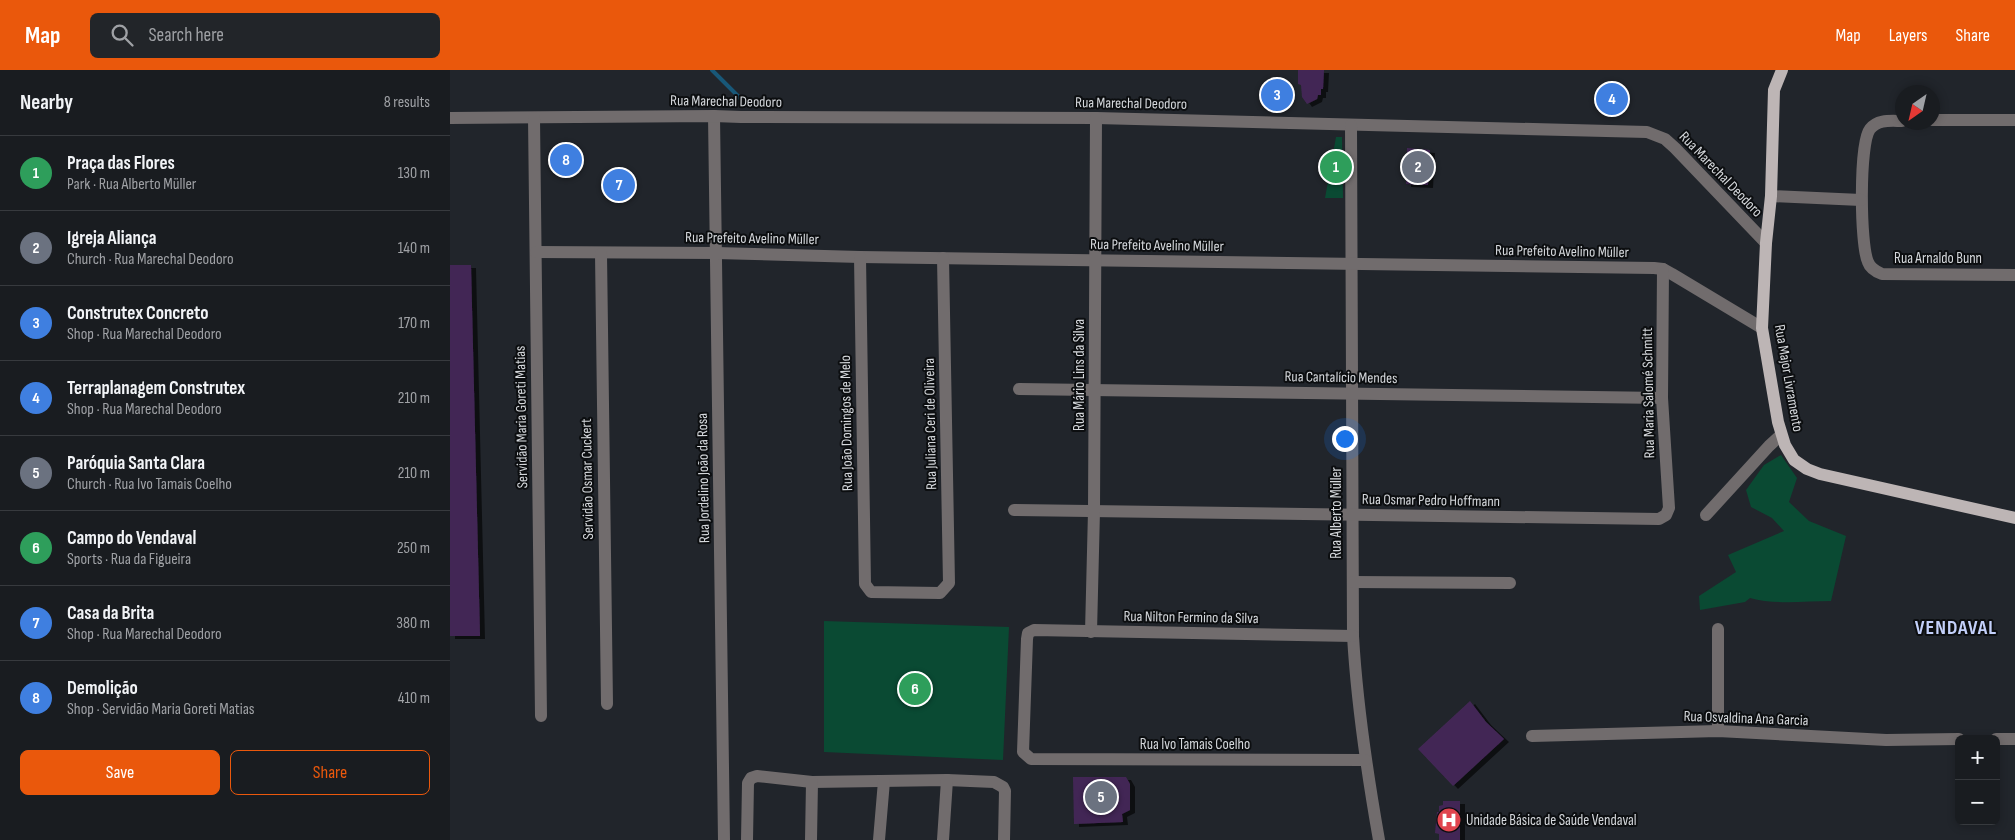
<!DOCTYPE html>
<html lang="en">
<head>
<meta charset="utf-8">
<style>
  body { margin:0; font-family:"Sofia Sans Condensed",sans-serif; background:#222529; color:#f1f3f6 }
  .controls { position:absolute; right:15px; bottom:15px; display:grid; overflow:hidden; border-radius:8px; box-shadow:0 2px 8px #0003 }
  .controls button { width:45px; height:45px; display:grid; place-items:center; padding:0; border:0; border-bottom:1px solid #373a3e; background:#191c20; color:#f1f3f6; font:25px sans-serif }
  .compass { position:absolute; left:1445px; top:15px; width:45px; height:45px; border-radius:50%; background:#191c20; box-shadow:0 2px 8px #0003; rotate:214deg }
  .you { position:absolute; left:894px; top:368px; width:18px; height:18px; margin:-12px; border:4px solid #fff; border-radius:50%; background:#1a73e8; box-shadow:0 0 0 8px #1a73e833 }
  .badge { display:grid; place-items:center; width:32px; height:32px; border-radius:50%; background:#ea580c; color:#fff; font-size:16px; font-weight:700 }
  .pin { position:absolute; translate:-50% -50%; border:2px solid #fff; box-shadow:0 1px 5px #0006 }
  .list { margin:0; padding:0; list-style:none }
  h2 { display:flex; justify-content:space-between; align-items:center; height:65px; margin:0; padding:0 20px; font-size:21px }
  h2 small { font-size:16px; font-weight:400; color:#9fa1a5 }
  .list li { display:grid; grid-template-columns:32px 1fr auto; gap:15px; align-items:center; box-sizing:border-box; height:75px; padding:0 20px; border-top:1px solid #373a3e }
  .list b { display:block; font-size:19px; white-space:nowrap }
  .list p { margin:0; font-size:16px; white-space:nowrap; color:#9fa1a5 }
  .list em { font-size:16px; font-style:normal; color:#9fa1a5 }
  .actions { display:flex; gap:10px; padding:15px 20px }
  .actions a { flex:1; padding:11px 0; border:1px solid #ea580c; border-radius:8px; text-align:center; font-size:18px; color:#ea580c }
  .actions .main { background:#ea580c; color:#fff }
  .icon { flex:none; width:28px; height:28px; fill:none; stroke:currentColor; stroke-width:2; stroke-linecap:round; stroke-linejoin:round }
  .map { position:relative; flex:none; width:1565px; height:770px; overflow:hidden }
  header { display:flex; align-items:center; gap:30px; box-sizing:border-box; height:70px; padding:0 25px; background:#ea580c; color:#fff }
  header strong { font-size:24px }
  nav { display:flex; gap:28px; margin-inline-start:auto; font-size:18px }
  .search { width:350px; height:45px; background:#222529; display:flex; align-items:center; gap:12px; box-sizing:border-box; padding:0 18px; border-radius:8px; color:#9fa1a5; font-size:19px }
  main { display:flex }
  aside { flex:1; background:#191c20 }
  .map>svg:first-child { display:block }
  .green { fill:#0a4a33 }
  .lines { fill:none; stroke-linecap:round; stroke-linejoin:round }
  .stream { stroke:#185879; stroke-width:4 }
  .building { fill:#432755; filter:url(#shadow) }
  .minor { stroke:#716c6d; stroke-width:12 }
  .major { stroke:#bdb5b5; stroke-width:12 }
  .labels { text-anchor:middle; stroke-width:4; stroke-linejoin:round; paint-order:stroke }
  .street-label { font-size:15px; fill:#d5d8dc; stroke:#0c0e10 }
  .poi-label { font-size:15px; fill:#d5d8dc; stroke:#0c0e10; text-anchor:start }
  .district-label { font-size:20px; font-weight:bold; letter-spacing:1px; fill:#c3d0fa; stroke:#0c0e10 }
</style>
</head>
<body>
<header>
<strong>Map</strong>
<div class="search"><svg class="icon" aria-label="search" viewBox="0 0 24 24"><circle cx="10" cy="10" r="6"/><path d="M15 15l6 6"/></svg>Search here</div>
<nav><a>Map</a><a>Layers</a><a>Share</a></nav>
</header>
<main>
<aside>
<h2>Nearby<small>8 results</small></h2>
<ul class="list">
<li><span class="badge" style="background:#2e9e5b">1</span><div><b>Praça das Flores</b><p>Park · Rua Alberto Müller</p></div><em>130 m</em></li>
<li><span class="badge" style="background:#6b7280">2</span><div><b>Igreja Aliança</b><p>Church · Rua Marechal Deodoro</p></div><em>140 m</em></li>
<li><span class="badge" style="background:#3f7fe0">3</span><div><b>Construtex Concreto</b><p>Shop · Rua Marechal Deodoro</p></div><em>170 m</em></li>
<li><span class="badge" style="background:#3f7fe0">4</span><div><b>Terraplanagem Construtex</b><p>Shop · Rua Marechal Deodoro</p></div><em>210 m</em></li>
<li><span class="badge" style="background:#6b7280">5</span><div><b>Paróquia Santa Clara</b><p>Church · Rua Ivo Tamais Coelho</p></div><em>210 m</em></li>
<li><span class="badge" style="background:#2e9e5b">6</span><div><b>Campo do Vendaval</b><p>Sports · Rua da Figueira</p></div><em>250 m</em></li>
<li><span class="badge" style="background:#3f7fe0">7</span><div><b>Casa da Brita</b><p>Shop · Rua Marechal Deodoro</p></div><em>380 m</em></li>
<li><span class="badge" style="background:#3f7fe0">8</span><div><b>Demolição</b><p>Shop · Servidão Maria Goreti Matias</p></div><em>410 m</em></li>
</ul>
<div class="actions"><a class="main">Save</a><a>Share</a></div>
</aside>
<div class="map">
<svg width="1565" height="770" viewBox="0 0 1565 770">
  <defs>
    <filter id="shadow"><feDropShadow dx="5" dy="3" stdDeviation="0" flood-color="#0009"/></filter>
  </defs>
  <rect width="100%" height="100%" fill="#21252b"/>
  <g class="green">
    <polygon points="886,67 892,67 893,128 875,128"/>
    <path d="M1331 385 1347 408 1339 432 1359 451 1396 466 1381 531C1355 531 1325 535 1300 528L1295 532 1250 540 1249 526 1286 502 1278 485 1334 461 1322 448 1301 437 1296 420 1314 395Z"/>
    <polygon points="374,551 559,557 553,690 374,682"/>
  </g>
  <g class="lines">
    <polyline class="stream" points="262,0 293,31"/>
  </g>
  <g class="building">
    <polygon points="848,0 874,0 873,19 871,19 871,25 868,25 867,29 857,34 852,27 851,15 848,14"/>
    <polygon points="957,78 980,80 978,115 956,114"/>
    <polygon points="0,195 21,195 30,566 0,566"/>
    <polygon points="1020,631 1036,652 1054,669 1003,716 968,679"/>
    <polygon points="623,707 676,707 680,714 680,740 672,744 673,752 624,754"/>
    <polygon points="993,731 1010,731 1010,770 989,770 989,764 985,763 987,742 989,742 989,736 993,735"/>
  </g>
  <g class="lines">
    <g class="minor">
      <polyline points="264,46 274,770"/>
      <polyline points="0,48 264,46 291,47 646,48 1197,62 1215,69 1225,78 1316,173"/>
      <polyline points="84,48 91,646"/>
      <polyline points="1482,50 1565,50"/>
      <path d="M1452 51C1441 51 1428 49 1420 59 1409 73 1410 175 1418 192 1420 198 1427 202 1432 204L1565 205"/>
      <path d="M901 55 903 566C907 635 917 702 929 770"/>
      <polyline points="1321,126 1411,130"/>
      <polyline points="86,182 266,183 410,187 1204,198 1213,199 1222,204 1312,258"/>
      <polyline points="151,184 157,634"/>
      <polyline points="410,187 415,514 421,522 490,523 499,513 493,188"/>
      <polyline points="569,319 1212,328"/>
      <polyline points="564,440 1209,449 1216,445 1219,438 1212,328 1213,199"/>
      <polyline points="1256,445 1319,376 1331,365"/>
      <polyline points="903,512 1060,513"/>
      <polyline points="641,562 644,441 646,48"/>
      <polyline points="903,566 584,560 578,563 577,569 573,682 581,689 915,690"/>
      <polyline points="1268,661 1268,559"/>
      <polyline points="1082,666 1268,661 1436,670 1509,669"/>
      <polyline points="1546,669 1565,669"/>
      <polyline points="297,770 298,713 301,708 307,706 362,712 497,710 544,712 553,717 555,721 554,770"/>
      <polyline points="361,770 362,712"/>
      <polyline points="429,770 434,711"/>
      <polyline points="493,770 497,710"/>
    </g>
    <polyline class="major" points="1332,0 1324,20 1321,126 1316,173 1312,258 1328,352 1335,375 1344,390 1357,399 1370,404 1565,448"/>
  </g>
  <defs>
    <symbol id="hospital-disc" viewBox="-11 -11 22 22"><circle r="9.5" fill="#e0444e" stroke="#0c0e10"/><path d="M-5-5h3v3.5h4V-5h3V5h-3V1.5h-4V5h-3Z" fill="#fff"/></symbol>
  </defs>
  <g fill-rule="evenodd">
    <use href="#hospital-disc" x="985" y="736" width="28" height="28"/>
  </g>
  <g class="labels">
    <g class="street-label">
      <text transform="translate(276 31) rotate(1)" y="5">Rua Marechal Deodoro</text>
      <text transform="translate(681 33) rotate(1)" y="5">Rua Marechal Deodoro</text>
      <text transform="translate(1271 104) rotate(46)" y="5">Rua Marechal Deodoro</text>
      <text transform="translate(302 168) rotate(1)" y="5">Rua Prefeito Avelino Müller</text>
      <text transform="translate(707 175) rotate(1)" y="5">Rua Prefeito Avelino Müller</text>
      <text transform="translate(1112 181) rotate(1)" y="5">Rua Prefeito Avelino Müller</text>
      <text x="1488" y="193">Rua Arnaldo Bunn</text>
      <text transform="translate(629 305) rotate(-90)" y="5">Rua Mário Lins da Silva</text>
      <text transform="translate(891 307) rotate(1)" y="5">Rua Cantalício Mendes</text>
      <text transform="translate(1339 308) rotate(80)" y="5">Rua Major Livramento</text>
      <text transform="translate(1198 323) rotate(-91)" y="5">Rua Maria Salomé Schmitt</text>
      <text transform="translate(71 347) rotate(-91)" y="5">Servidão Maria Goreti Matias</text>
      <text transform="translate(396 353) rotate(-91)" y="5">Rua João Domingos de Melo</text>
      <text transform="translate(480 354) rotate(-91)" y="5">Rua Juliana Ceri de Oliveira</text>
      <text transform="translate(253 408) rotate(-91)" y="5">Rua Jordelino João da Rosa</text>
      <text transform="translate(137 409) rotate(-91)" y="5">Servidão Osmar Cuckert</text>
      <text transform="translate(981 430) rotate(1)" y="5">Rua Osmar Pedro Hoffmann</text>
      <text transform="translate(886 443) rotate(-90)" y="5">Rua Alberto Müller</text>
      <text transform="translate(741 547) rotate(1)" y="5">Rua Nilton Fermino da Silva</text>
      <text transform="translate(1296 648) rotate(2)" y="5">Rua Osvaldina Ana Garcia</text>
      <text x="745" y="679">Rua Ivo Tamais Coelho</text>
    </g>
    <g class="poi-label">
      <text x="1016" y="755">Unidade Básica de Saúde Vendaval</text>
    </g>
    <g class="district-label">
      <text x="1506" y="564">VENDAVAL</text>
    </g>
  </g>
</svg>
<div class="controls">
<button>+</button>
<button>−</button>
</div>
<svg class="compass" viewBox="-18 -18 36 36"><path d="M0-13l5 13h-10z" fill="#e53935"/><path d="M0 13l5-13h-10z" fill="#9fa1a5"/></svg>
<div class="you"></div>
<div class="pin badge" style="left:886px;top:97px;background:#2e9e5b">1</div>
<div class="pin badge" style="left:968px;top:97px;background:#6b7280">2</div>
<div class="pin badge" style="left:827px;top:25px;background:#3f7fe0">3</div>
<div class="pin badge" style="left:1162px;top:29px;background:#3f7fe0">4</div>
<div class="pin badge" style="left:651px;top:727px;background:#6b7280">5</div>
<div class="pin badge" style="left:465px;top:619px;background:#2e9e5b">6</div>
<div class="pin badge" style="left:169px;top:115px;background:#3f7fe0">7</div>
<div class="pin badge" style="left:116px;top:90px;background:#3f7fe0">8</div>
</div>
</main>
</body>
</html>
